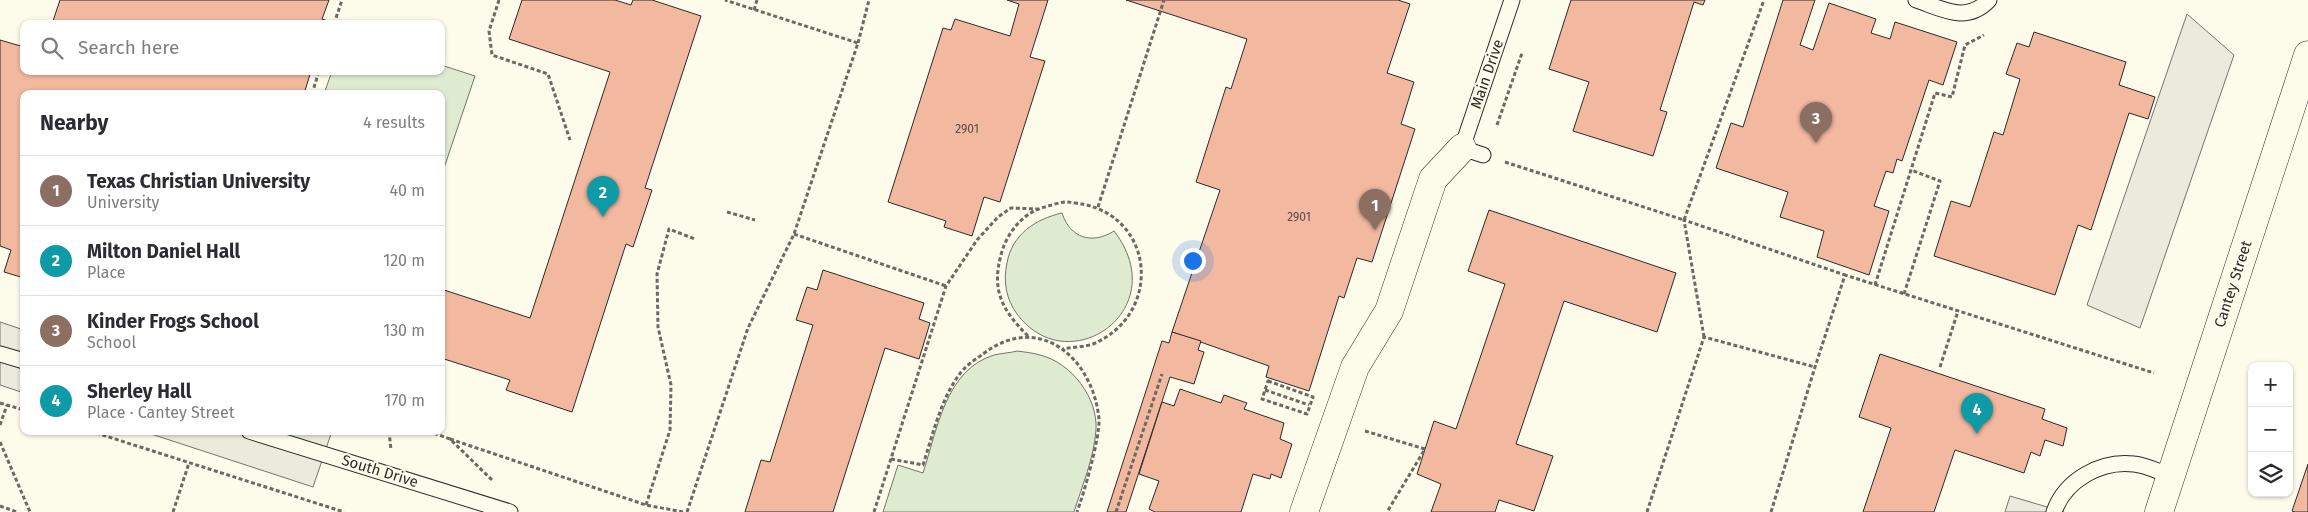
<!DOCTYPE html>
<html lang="en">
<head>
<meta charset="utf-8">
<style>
  body { margin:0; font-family:"Fira Sans",sans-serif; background:#f2f2f3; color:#2b2b33 }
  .controls { position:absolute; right:15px; bottom:15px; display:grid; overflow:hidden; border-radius:10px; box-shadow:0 1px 4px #0004 }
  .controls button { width:45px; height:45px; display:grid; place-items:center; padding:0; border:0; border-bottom:1px solid #e1e1e2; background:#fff; color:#2b2b33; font:25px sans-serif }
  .you { position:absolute; left:1192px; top:260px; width:18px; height:18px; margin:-12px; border:4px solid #fff; border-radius:50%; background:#1a73e8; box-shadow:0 0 0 8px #1a73e833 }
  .badge { display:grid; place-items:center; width:32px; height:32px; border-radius:50%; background:#b45309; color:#fff; font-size:16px; font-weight:700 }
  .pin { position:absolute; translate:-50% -41px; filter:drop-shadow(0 1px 2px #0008) }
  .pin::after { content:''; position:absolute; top:26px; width:18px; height:15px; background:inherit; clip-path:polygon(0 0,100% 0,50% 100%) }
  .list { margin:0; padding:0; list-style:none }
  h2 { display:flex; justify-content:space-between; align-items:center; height:65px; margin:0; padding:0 20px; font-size:21px }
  h2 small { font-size:16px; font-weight:400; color:#7c7c81 }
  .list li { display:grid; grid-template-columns:32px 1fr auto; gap:15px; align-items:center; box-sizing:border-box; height:70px; padding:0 20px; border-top:1px solid #e1e1e2 }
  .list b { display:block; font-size:19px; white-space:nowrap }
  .list p { margin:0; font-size:16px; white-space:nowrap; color:#7c7c81 }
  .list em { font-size:16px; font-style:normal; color:#7c7c81 }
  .icon { flex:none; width:28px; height:28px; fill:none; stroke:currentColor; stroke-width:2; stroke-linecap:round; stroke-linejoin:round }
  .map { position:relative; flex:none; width:2308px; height:512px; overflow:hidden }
  .search { position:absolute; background:#fff; box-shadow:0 1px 4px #0004; left:20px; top:20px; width:425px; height:55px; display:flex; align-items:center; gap:12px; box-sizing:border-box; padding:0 18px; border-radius:10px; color:#7c7c81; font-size:19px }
  .panel { position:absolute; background:#fff; box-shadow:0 1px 4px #0004; left:20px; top:90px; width:425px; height:345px; border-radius:10px }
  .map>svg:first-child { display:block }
  .green { fill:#deebd1; stroke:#74746e }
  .parking { fill:#eceadb; stroke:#74746e }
  .building { fill:#f2b8a0; stroke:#2b2b2b }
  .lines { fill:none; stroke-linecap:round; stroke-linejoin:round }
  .lane-casing { stroke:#2b2b2b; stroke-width:17 }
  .street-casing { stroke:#2b2b2b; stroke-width:29 }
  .path { stroke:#6a6964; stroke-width:3; stroke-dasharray:4 2.5; stroke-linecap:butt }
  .lane { stroke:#fdfbea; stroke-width:15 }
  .street { stroke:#fdfbea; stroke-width:28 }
  .labels { text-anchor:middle; stroke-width:4; stroke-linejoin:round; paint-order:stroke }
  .number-label { font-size:12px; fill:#5d4e48 }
  .street-label { font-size:15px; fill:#2b2b2b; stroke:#fdfbea }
</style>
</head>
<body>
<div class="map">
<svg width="2308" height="512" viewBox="0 0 2308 512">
  <rect width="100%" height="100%" fill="#fdfbea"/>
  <g class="green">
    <polygon points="441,65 475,76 441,177 441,94 324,94 332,71 441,71"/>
    <path d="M1062 213C1070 238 1092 245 1114 231 1175 310 1068 383 1017 314 1006 299 1003 281 1007 263 1012 234 1036 219 1062 213Z"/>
    <path d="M1017 351C1025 352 1033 353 1040 355 1072 363 1098 398 1096 430 1094 458 1082 486 1074 512H883L898 465 923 473C937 431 945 370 994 355 1002 353 1010 353 1017 351Z"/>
  </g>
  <g class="parking">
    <polygon points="2187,14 2234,55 2140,328 2087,305"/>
    <polygon points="0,322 24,330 24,393 0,385"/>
    <polygon points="142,431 332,431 313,487"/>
    <polygon points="2010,496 2064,512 2005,512"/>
  </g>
  <g class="building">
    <polygon points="60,0 329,0 322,19 328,21 327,24 52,24"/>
    <polygon points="522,0 615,0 631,5 633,0 652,0 701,16 645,188 652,190 633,247 626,244 572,412 506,390 510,380 441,358 441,289 530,318 610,72 509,39"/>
    <polygon points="1007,0 1048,0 1030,57 1045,61 1000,202 984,197 972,236 944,227 946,221 888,202 943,28 951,30 955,19 1010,36 1019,4"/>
    <polygon points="1126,0 1398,0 1410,4 1387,73 1414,82 1401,124 1415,129 1372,262 1357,258 1344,298 1339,296 1309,391 1266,377 1269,366 1172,332 1220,190 1196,182 1226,87 1231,89 1247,39"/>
    <polygon points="1571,0 1705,0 1703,5 1694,2 1660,110 1667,112 1653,156 1573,131 1589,82 1549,69"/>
    <polygon points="1783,0 1815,0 1800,45 1813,50 1829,3 1876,19 1871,33 1890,39 1895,22 1957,42 1943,85 1929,80 1902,161 1897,159 1893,173 1886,171 1874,206 1889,211 1869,275 1817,257 1824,231 1780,217 1788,192 1716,168 1731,123 1743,127"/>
    <polygon points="2034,32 2126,62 2119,85 2155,97 2148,119 2129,113 2091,230 2078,225 2055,295 1934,256 1951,201 1970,207 1994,132 2003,135 2020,79 2006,74 2017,43 2029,47"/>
    <polygon points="0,40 24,47 24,71 311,71 304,94 24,94 24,278 4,272 11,250 0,246"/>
    <polygon points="1489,210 1676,273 1657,332 1564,301 1516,444 1553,456 1534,511 1499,500 1495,512 1431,512 1441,484 1417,474 1434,421 1456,429 1505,284 1468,271"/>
    <polygon points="823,270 924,303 919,319 930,323 919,359 885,348 833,512 745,512 761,460 770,462 813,325 796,320 807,287 817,290"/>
    <polygon points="1172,332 1201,341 1198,350 1204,352 1194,384 1170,377 1126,512 1107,512 1162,341 1169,343"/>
    <polygon points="1880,354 2045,409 2042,419 2067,428 2063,446 2045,440 2040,456 2031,452 2024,473 1955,450 1934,512 1863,512 1891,428 1859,417"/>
    <polygon points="1180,389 1221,403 1224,395 1247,403 1244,409 1284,423 1280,439 1292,444 1281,478 1271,474 1270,479 1253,474 1241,512 1155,512 1149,509 1159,481 1139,474 1162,402 1174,406"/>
    <polygon points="2308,464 2308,512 2295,512 2292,511"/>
  </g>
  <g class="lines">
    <defs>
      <g id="lane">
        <path d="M1916 0C1943 9 1966 24 1989 0"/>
        <polyline points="1483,155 1462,148 1512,0"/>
        <polyline points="0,354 24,361"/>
        <polyline points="249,431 510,512"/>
        <path d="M2054 512C2065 480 2101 460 2134 464 2146 465 2159 472 2171 476"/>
      </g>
      <g id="street">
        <polyline points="1304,512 1355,367 1389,311 1433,179 1462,148"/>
        <polyline points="2159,512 2308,55"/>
      </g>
    </defs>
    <use href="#lane" class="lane-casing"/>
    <use href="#street" class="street-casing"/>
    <g class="path">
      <polyline points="499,0 489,31 492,55 548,74 570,140"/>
      <polyline points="754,10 757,0"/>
      <polyline points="334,24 342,0"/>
      <polyline points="858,43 869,0"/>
      <polyline points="312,94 319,71"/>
      <polyline points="1497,125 1522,53"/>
      <polyline points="1505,162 1684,220 1764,0"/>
      <polyline points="1098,207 1164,0"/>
      <polyline points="727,212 755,220"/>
      <polyline points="794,234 946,286"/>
      <polyline points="1875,285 1935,93 1952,97 1965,45 1984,35"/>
      <polyline points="1904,294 1940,181 1911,170"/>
      <path d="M1028 336C1003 311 991 291 1001 255 1006 234 1023 212 1045 207 1052 205 1060 202 1067 202 1072 202 1078 204 1082 204 1156 218 1162 315 1093 344 1085 347 1073 347 1063 349"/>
      <polyline points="1704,337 1684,220 1845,275"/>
      <polyline points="1940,367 1958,311"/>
      <polygon points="1268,381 1313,397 1307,414 1262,399"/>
      <polyline points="1265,390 1309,405"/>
      <polyline points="0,403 24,410"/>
      <polyline points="0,425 7,405"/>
      <polyline points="90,431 344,512"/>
      <polyline points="389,431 391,450"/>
      <polyline points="428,431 450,439 492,480"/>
      <polyline points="1365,431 1425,449 1387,512"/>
      <polyline points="450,439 646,505 683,512"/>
      <polyline points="0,442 30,512"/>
      <path d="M891 459 923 465C933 434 941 397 962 371 968 364 976 359 983 354 1039 311 1093 358 1099 419 1100 438 1084 493 1077 512"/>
      <polyline points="646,505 670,430 671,385 658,327 657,274 669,229 695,239"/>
      <polyline points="0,506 17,512"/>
      <polyline points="173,512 189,463"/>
      <polyline points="687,512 748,328 794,234 858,43 725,0"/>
      <polyline points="874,512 946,286 977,240 998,217 1011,208 1038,209"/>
      <polyline points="1116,512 1162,374"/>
      <polyline points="1647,512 1704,337 1815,367"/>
      <polyline points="1771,512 1815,367 1845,275 2154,373"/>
    </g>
    <use href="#lane" class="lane"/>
    <use href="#street" class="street"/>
  </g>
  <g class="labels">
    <g class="number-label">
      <text x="967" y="133">2901</text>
      <text x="1299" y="221">2901</text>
    </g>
    <g class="street-label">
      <text transform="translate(1487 74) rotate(-71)" y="5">Main Drive</text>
      <text transform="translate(2233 284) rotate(-72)" y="5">Cantey Street</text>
      <text transform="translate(380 471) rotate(17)" y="5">South Drive</text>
    </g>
  </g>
</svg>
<div class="controls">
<button>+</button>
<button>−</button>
<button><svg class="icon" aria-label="layers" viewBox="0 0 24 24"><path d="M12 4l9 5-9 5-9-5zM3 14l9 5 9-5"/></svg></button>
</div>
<div class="you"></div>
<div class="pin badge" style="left:1375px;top:230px;background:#8d6e63">1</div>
<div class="pin badge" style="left:603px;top:217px;background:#0f9aa8">2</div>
<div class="pin badge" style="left:1816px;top:143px;background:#8d6e63">3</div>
<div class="pin badge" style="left:1977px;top:434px;background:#0f9aa8">4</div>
<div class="search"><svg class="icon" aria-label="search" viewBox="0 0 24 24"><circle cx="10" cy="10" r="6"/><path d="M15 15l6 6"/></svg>Search here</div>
<section class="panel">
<h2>Nearby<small>4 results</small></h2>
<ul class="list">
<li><span class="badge" style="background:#8d6e63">1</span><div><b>Texas Christian University</b><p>University</p></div><em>40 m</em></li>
<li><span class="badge" style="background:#0f9aa8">2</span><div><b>Milton Daniel Hall</b><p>Place</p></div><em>120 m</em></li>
<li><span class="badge" style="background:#8d6e63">3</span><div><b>Kinder Frogs School</b><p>School</p></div><em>130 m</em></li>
<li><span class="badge" style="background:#0f9aa8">4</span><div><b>Sherley Hall</b><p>Place · Cantey Street</p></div><em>170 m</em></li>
</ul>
</section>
</div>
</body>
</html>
